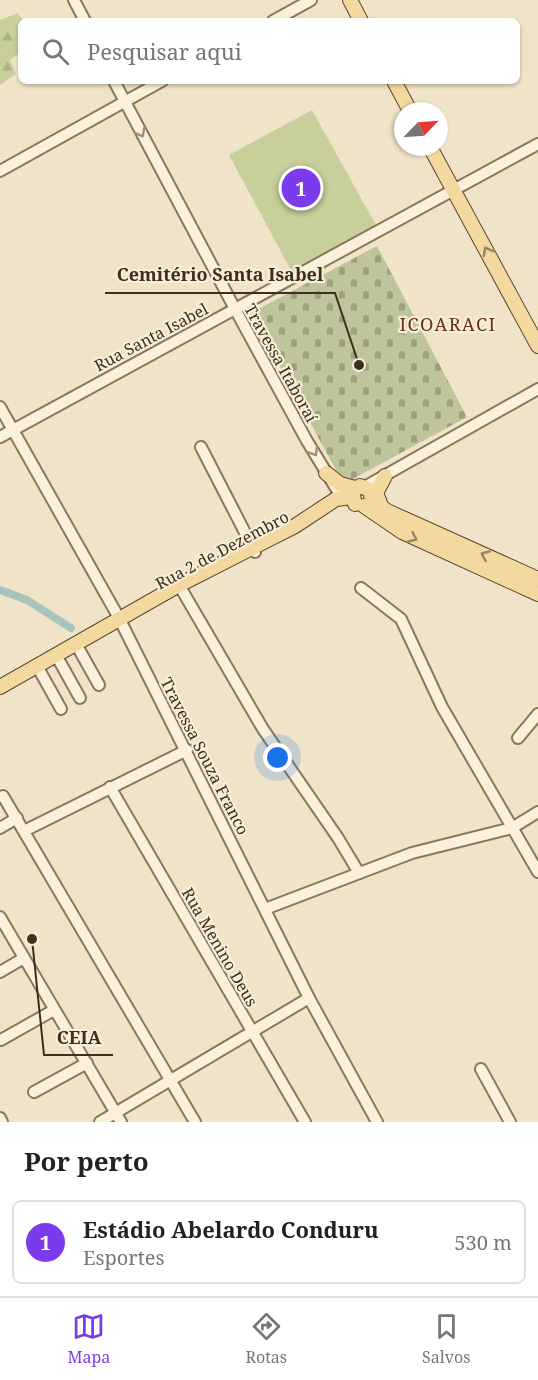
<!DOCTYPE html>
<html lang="pt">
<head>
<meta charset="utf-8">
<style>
  body { margin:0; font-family:"Noto Serif",serif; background:#f6f6f6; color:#222 }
  .compass { position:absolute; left:394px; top:102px; width:54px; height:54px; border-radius:50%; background:#fff; box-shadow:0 2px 4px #0004; rotate:65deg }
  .you { position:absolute; left:278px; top:758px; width:21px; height:21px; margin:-15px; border:4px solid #fff; border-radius:50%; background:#1a73e8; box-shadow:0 0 0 9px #1a73e833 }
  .badge { display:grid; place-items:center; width:39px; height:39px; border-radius:50%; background:#7c3aed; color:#fff; font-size:20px; font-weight:700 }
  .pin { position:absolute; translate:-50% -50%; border:3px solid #fff; box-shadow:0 2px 6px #0006 }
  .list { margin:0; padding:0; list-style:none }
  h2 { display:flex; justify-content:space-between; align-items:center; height:78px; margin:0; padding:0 24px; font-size:26px }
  h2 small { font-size:20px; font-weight:400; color:#767676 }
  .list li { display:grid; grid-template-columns:39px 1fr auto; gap:18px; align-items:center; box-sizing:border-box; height:84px; margin:0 12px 12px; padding:0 12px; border:2px solid #e0e0e0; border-radius:9px }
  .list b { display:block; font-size:22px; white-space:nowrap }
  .list p { margin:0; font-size:20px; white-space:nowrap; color:#767676 }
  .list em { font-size:20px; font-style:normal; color:#767676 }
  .icon { flex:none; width:33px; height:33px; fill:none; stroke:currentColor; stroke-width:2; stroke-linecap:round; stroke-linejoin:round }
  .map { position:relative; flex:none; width:538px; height:1122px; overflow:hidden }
  .search { position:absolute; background:#fff; box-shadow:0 2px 4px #0004; left:18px; right:18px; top:18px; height:66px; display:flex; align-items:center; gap:15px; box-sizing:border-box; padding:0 21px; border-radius:9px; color:#767676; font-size:22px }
  .sheet { height:174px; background:#fff }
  nav { display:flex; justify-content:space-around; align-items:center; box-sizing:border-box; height:84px; border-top:2px solid #e0e0e0; background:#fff; font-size:16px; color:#767676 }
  nav a { display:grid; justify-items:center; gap:3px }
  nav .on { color:#7c3aed }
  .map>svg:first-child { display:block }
  .forest { fill:url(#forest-firs) }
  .cemetery { fill:url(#cemetery-stones) }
  .park { fill:#c9cf9b }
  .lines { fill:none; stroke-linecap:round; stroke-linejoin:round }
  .canal { stroke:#a9c4bc; stroke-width:8 }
  .minor-casing { stroke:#8d765c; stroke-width:14 }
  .major-casing { stroke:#5b4430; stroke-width:16 }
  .minor { stroke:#faf1dc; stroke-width:10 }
  .major { stroke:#f3d9a0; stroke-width:14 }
  .oneway { stroke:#9c907e }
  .oneway2 { stroke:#988460 }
  .labels { text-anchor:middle; stroke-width:4.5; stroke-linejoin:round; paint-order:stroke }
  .street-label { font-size:16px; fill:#3d2e20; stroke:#f7eed8 }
  .neighbourhood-label { font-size:18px; letter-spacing:1.5px; fill:#6b2e1e; stroke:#f7eed8 }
  .leader { fill:none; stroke:#3d2e20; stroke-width:2 }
  .callout-dot { fill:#3d2e20; stroke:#f7eed8; stroke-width:2 }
  .callout-label { font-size:18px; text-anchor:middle; font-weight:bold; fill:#3d2e20; stroke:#f7eed8; stroke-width:4.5; stroke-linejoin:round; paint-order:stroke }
</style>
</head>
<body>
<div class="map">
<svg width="538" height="1122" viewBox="0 0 538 1122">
  <defs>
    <pattern id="forest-firs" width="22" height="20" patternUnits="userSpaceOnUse" patternTransform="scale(1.5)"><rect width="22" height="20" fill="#c9cf9b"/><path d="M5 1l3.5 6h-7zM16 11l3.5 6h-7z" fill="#aeb285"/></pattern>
    <pattern id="cemetery-stones" width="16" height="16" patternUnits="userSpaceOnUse" patternTransform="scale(1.5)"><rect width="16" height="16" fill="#bfc49a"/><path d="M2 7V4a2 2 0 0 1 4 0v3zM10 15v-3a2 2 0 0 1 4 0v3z" fill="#9ca07d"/></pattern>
  </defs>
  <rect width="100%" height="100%" fill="#f0e4c8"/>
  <polygon class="forest" points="18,13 23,21 21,52 10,60 16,74 0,85 0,20"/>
  <polygon class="cemetery" points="377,246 467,417 351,480 338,474 251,313"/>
  <polygon class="park" points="312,110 377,227 293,274 229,155"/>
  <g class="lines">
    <polyline class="canal" points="0,590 27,600 71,628"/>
    <defs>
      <g id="minor">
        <polyline points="74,0 85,21"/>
        <polyline points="273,21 311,0"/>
        <polyline points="114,81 235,309 307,441 342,498"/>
        <polyline points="0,171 162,81"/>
        <polyline points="0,407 119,618 309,998 377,1122"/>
        <polyline points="0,437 538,144"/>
        <polyline points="201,447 255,552"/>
        <polyline points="366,486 538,389"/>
        <polyline points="179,585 263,729 338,838 359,873"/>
        <polyline points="361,588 401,619 442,707 538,872"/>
        <polyline points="76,644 99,685"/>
        <polyline points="56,655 80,698"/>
        <polyline points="37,666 61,709"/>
        <polyline points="518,738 538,714"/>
        <polyline points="110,787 305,1122"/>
        <polyline points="3,796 195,1122"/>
        <polyline points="0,828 17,818"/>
        <polyline points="24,831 187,750"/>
        <polyline points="265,909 412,853 512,828 538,812"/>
        <polyline points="0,917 121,1122"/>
        <polyline points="0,972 24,958"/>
        <polyline points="1,1040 54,1010"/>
        <polyline points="481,1069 510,1122"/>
        <polyline points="34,1092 87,1063"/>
        <polyline points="0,1118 2,1122"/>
        <polyline points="100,1122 309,998"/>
      </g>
      <g id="major">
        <polyline points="350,0 361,21"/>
        <polyline points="394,81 410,111"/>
        <polyline points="430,147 538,346"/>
        <polyline points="326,473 340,484 355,488"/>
        <polyline points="372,500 387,511 538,579"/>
        <polyline points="380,503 376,493 385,476"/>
        <polyline points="355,504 352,492 360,486 370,490 372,500"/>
        <polyline points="364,506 402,532 538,594"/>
        <polyline points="0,687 179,585 295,526 336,499 351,497"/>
      </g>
    </defs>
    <use href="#minor" class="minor-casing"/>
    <use href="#major" class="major-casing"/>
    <use href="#minor" class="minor"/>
    <use href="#major" class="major"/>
  </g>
  <defs><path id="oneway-chevron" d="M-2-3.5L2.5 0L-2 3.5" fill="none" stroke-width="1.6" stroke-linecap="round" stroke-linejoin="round" transform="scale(1.5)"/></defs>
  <g class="oneway">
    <use href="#oneway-chevron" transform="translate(141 133) rotate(62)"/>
    <use href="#oneway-chevron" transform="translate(314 452) rotate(59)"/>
  </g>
  <g class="oneway2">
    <use href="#oneway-chevron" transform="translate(487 251) rotate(-118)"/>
    <use href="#oneway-chevron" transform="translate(413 538) rotate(25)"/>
    <use href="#oneway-chevron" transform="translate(485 555) rotate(-156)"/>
  </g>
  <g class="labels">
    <g class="street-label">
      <text transform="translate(151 337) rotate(-28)" y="6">Rua Santa Isabel</text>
      <text transform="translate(281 363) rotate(61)" y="6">Travessa Itaboraí</text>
      <text transform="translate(222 550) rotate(-28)" y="6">Rua 2 de Dezembro</text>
      <text transform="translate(205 756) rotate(63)" y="6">Travessa Souza Franco</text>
      <text transform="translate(220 947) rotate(60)" y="6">Rua Menino Deus</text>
    </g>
    <g class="neighbourhood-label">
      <text x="448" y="331">ICOARACI</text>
    </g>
  </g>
  <path class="leader" d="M359 365L335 293H105M32 939L44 1055H113"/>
  <g class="callout-dot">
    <circle cx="359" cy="365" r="6"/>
    <circle cx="32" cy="939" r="6"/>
  </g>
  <g class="callout-label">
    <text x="220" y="281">Cemitério Santa Isabel</text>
    <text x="79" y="1044">CEIA</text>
  </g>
</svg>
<svg class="compass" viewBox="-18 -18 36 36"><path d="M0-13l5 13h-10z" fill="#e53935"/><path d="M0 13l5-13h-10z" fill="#767676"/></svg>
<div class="you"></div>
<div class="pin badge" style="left:301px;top:188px">1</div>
<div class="search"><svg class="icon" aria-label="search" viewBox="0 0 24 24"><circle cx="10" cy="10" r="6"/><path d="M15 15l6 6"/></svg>Pesquisar aqui</div>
</div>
<section class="sheet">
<h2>Por perto<small></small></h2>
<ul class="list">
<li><span class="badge">1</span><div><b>Estádio Abelardo Conduru</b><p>Esportes</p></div><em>530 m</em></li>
</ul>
</section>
<nav>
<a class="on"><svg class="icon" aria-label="map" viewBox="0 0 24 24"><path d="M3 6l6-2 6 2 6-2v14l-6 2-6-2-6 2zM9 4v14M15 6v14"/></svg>Mapa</a>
<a><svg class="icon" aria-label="directions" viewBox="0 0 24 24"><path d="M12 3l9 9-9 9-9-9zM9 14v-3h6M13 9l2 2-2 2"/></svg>Rotas</a>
<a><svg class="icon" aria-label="saved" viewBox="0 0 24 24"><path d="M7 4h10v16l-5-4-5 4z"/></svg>Salvos</a>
</nav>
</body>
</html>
